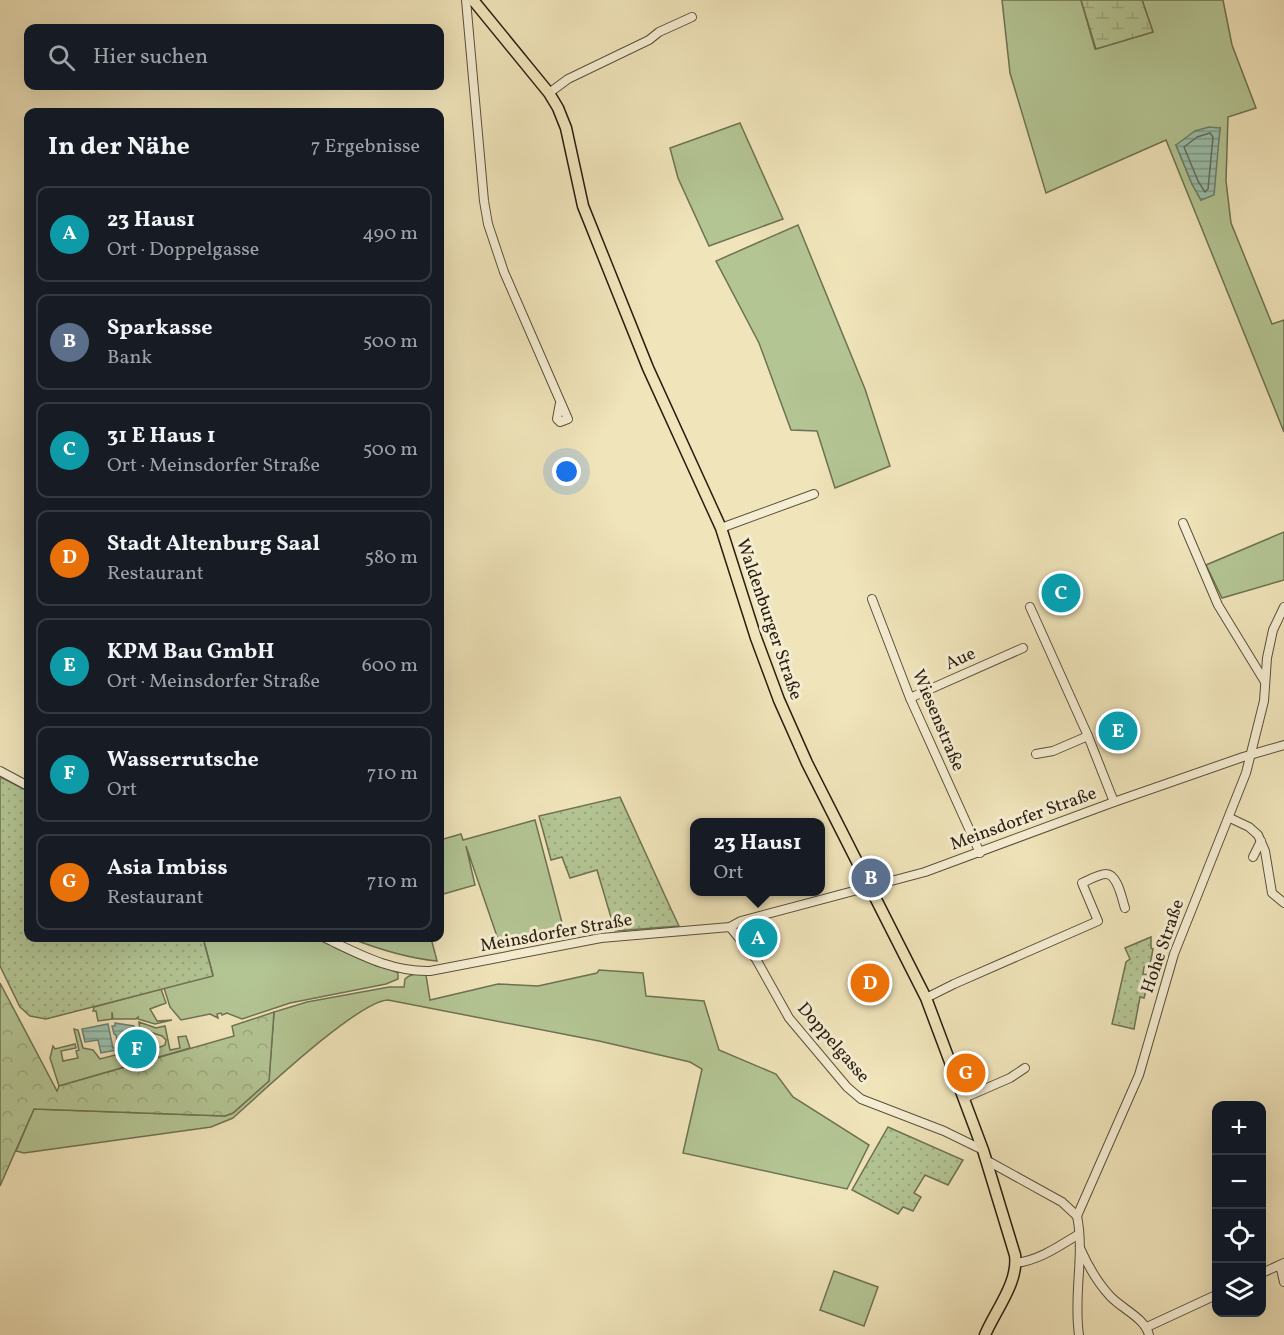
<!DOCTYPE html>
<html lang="de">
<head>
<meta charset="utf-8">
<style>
  body { margin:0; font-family:Vollkorn,serif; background:#242831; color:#f1f3f6 }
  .controls { position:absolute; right:18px; bottom:18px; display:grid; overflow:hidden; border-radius:12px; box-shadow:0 6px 24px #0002 }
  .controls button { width:54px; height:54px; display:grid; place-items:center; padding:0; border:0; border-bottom:2px solid #363941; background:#171b24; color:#f1f3f6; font:30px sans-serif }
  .you { position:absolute; left:567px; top:472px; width:21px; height:21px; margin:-15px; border:4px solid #fff; border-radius:50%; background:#1a73e8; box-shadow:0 0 0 9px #1a73e833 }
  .badge { display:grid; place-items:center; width:39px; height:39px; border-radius:50%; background:#c59692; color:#fff; font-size:20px; font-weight:700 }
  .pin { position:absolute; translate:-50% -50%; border:3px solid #fff; box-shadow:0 2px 6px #0006 }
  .popup { position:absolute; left:690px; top:818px; width:135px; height:78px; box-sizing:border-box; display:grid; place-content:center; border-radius:12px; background:#171b24; filter:drop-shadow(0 2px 4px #0005); font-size:20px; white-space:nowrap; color:#9ea1a6 }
  .popup b { font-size:22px; color:#f1f3f6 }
  .popup::after { content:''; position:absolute; left:50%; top:100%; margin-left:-12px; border:12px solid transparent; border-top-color:#171b24 }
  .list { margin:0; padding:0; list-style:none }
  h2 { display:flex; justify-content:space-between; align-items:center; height:78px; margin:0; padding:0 24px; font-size:26px }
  h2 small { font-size:20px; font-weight:400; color:#9ea1a6 }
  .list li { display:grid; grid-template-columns:39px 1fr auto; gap:18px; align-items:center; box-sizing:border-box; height:96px; margin:0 12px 12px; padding:0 12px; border:2px solid #363941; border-radius:12px }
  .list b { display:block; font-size:22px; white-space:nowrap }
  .list p { margin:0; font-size:20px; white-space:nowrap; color:#9ea1a6 }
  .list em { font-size:20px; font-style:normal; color:#9ea1a6 }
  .icon { flex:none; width:33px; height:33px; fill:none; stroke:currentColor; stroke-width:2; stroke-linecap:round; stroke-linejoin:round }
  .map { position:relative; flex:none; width:1284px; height:1335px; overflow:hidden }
  .search { position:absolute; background:#171b24; box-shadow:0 6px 24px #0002; left:24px; top:24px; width:420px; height:66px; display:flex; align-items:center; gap:15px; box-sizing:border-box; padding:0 21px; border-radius:12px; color:#9ea1a6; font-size:22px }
  .panel { position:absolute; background:#171b24; box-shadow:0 6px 24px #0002; left:24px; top:108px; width:420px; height:834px; border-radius:12px }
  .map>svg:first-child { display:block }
  .grass { fill:#b4c594; stroke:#6e7252; stroke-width:1.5; fill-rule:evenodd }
  .forest { fill:url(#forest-crowns); stroke:#6e7252; stroke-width:1.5 }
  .wetland { fill:url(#wetland-marsh); stroke:#6e7252; stroke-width:1.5 }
  .garden { fill:url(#garden-dots); stroke:#6e7252; stroke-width:1.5 }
  .water { fill:url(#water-rules); stroke:#6d7f6f; stroke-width:1.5 }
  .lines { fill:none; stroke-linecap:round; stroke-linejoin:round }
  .shore { stroke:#626e5f; stroke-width:1.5 }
  .minor-casing { stroke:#5b503b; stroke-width:10 }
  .major-casing { stroke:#291e11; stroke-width:13 }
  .minor { stroke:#f5edd2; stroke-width:8 }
  .major { stroke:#f0e4ba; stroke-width:10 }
  .labels { text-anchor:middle; stroke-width:6; stroke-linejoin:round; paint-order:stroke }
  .street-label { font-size:18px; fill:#291e11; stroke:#f5edd2 }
</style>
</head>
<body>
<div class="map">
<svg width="1284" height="1335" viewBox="0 0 1284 1335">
  <defs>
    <pattern id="forest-crowns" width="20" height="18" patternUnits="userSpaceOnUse" patternTransform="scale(1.5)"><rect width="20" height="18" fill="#b4c594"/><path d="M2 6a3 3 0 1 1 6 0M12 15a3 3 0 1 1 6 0" fill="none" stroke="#9ba97f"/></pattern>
    <pattern id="wetland-marsh" width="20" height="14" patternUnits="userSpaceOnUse" patternTransform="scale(1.5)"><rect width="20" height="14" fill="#b4c594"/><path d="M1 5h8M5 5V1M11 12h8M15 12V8" fill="none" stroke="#9ba97f"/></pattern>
    <pattern id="garden-dots" width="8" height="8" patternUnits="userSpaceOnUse" patternTransform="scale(1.5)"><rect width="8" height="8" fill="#b4c594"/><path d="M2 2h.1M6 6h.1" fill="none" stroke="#9ba97f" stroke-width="1.8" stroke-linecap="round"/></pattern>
    <pattern id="water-rules" width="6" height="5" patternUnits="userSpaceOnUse" patternTransform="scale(1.5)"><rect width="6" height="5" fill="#9abfad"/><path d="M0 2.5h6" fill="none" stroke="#7e9b8b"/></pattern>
  </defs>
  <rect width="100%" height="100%" fill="#f0e4ba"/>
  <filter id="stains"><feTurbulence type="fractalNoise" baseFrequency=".00333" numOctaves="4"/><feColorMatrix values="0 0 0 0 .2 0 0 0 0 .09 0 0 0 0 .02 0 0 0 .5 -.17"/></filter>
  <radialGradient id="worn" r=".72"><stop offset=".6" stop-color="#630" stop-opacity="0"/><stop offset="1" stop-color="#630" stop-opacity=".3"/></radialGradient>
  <g class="grass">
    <path d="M1002 0H1081L1095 49 1153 32 1142 0H1223L1232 45 1256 108 1228 117 1226 181 1231 223 1272 324 1284 320V432L1166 140 1046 193 1010 73ZM1220 128 1215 170 1201 200 1192 184 1176 145Z"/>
    <polygon points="740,123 783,219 709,246 678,178 670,148"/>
    <polygon points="798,225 865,389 890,466 835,488 817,431 791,430 759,343 716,261"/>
    <polygon points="1284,532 1284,580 1222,598 1206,565"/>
    <polygon points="535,820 566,938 501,948 466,846 475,885 440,895 440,840 461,834 463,840"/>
    <polygon points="203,938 316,938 396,972 398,973 398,979 386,984 290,1003 242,1019 227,1013 222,1015 221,1013 217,1014 218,1018 210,1014 181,1020 170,1007 164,988 213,975"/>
    <path d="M350 938H431L437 961C406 958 378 949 350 938Z"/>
    <path d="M599 970 643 973 646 996 704 1001 719 1050 776 1074 793 1097 869 1145 847 1189 683 1153 702 1069 690 1062 599 1041 388 1000C358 1001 260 1094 233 1118L211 1127 24 1153 16 1151 34 1109 225 1116 233 1113 269 1081 274 1012 307 1002 389 987H404L405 979C411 973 418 973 426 975L430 1000 498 984 538 986 597 973Z"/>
    <polygon points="161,989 166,1003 150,1009 157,1021 172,1020 155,1024 138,1019 138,1017 136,1019 113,1019 112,1012 112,1019 98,1021 96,1011 93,1011 94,1007"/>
    <path d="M139 1022 156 1028 165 1026 170 1050 180 1048 178 1037 186 1036 190 1048 59 1086 50 1058 53 1046 55 1049 75 1044 76 1048 61 1051 63 1061 78 1058 76 1051 79 1050 74 1029 78 1030 83 1048 93 1050 100 1059 123 1053 126 1054V1052L130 1051 140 1057 145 1052 142 1049ZM147 1031 162 1036 166 1040 165 1045 158 1048 155 1052H153L152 1049 148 1051Z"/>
    <polygon points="834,1271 878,1287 864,1326 820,1310"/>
  </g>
  <polygon class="forest" points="0,983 57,1091 59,1086 234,1036 232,1026 274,1012 269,1081 233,1113 225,1116 34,1109 0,1186"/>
  <polygon class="wetland" points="1081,0 1142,0 1153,32 1096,49"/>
  <g class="garden">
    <polygon points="0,777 28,791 28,938 203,938 213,976 46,1019 30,1016 20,1007 0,966"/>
    <polygon points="620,797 671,909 679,926 615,931 597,870 570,878 562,857 551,860 539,816"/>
    <polygon points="1151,937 1151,948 1153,949 1150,965 1144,967 1143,974 1150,975 1144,998 1140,997 1134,1029 1112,1024 1126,962 1130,959 1125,948"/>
    <polygon points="888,1127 963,1160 948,1185 925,1175 914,1193 921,1197 913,1211 903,1207 898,1214 852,1190"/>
  </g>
  <g class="water">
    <polygon points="1209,127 1220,128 1214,195 1201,200 1192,184 1176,145 1195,131"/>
    <polygon points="115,1023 134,1026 138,1044 132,1047 101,1053 98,1040 85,1042 82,1029 108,1024 113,1048 118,1048 116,1035 114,1034 112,1026 115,1026"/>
  </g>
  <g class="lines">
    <polygon class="shore" points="1210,133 1213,137 1208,189 1205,192 1198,181 1184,147 1197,137"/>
    <defs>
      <g id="minor">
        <polyline points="466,0 484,201 488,224 504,272 568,419 560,422 557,419 560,403"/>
        <polyline points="549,93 568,79 649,40 659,32 692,17"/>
        <polyline points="1183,523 1218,605 1265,682"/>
        <polyline points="721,528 814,494"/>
        <polyline points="872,599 910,698 980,853"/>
        <polyline points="1030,607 1088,736 1114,802"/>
        <polyline points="910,698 1023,648"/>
        <polyline points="1036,754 1053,751 1088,736"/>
        <polyline points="0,771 28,786"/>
        <polyline points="1230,818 1249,827 1258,835 1265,851 1272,893 1284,903"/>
        <polyline points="1253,857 1261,841"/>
        <polyline points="730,927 756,959 789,1018 847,1087 861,1099 944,1131 983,1150"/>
        <path d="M325 938C359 954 391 972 430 971L601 938 730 927 741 921 925 872 1114 802 1243 757 1284 745"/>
        <path d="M926 998 954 984 1098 921 1082 883C1089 880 1099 874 1106 874 1118 874 1122 900 1125 908"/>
        <polyline points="964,1098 1010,1078 1025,1068"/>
        <path d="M986 1160 1062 1202 1077 1216C1085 1255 1073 1295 1079 1335"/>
        <polyline points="1077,1216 1139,1075 1174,954 1246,773 1264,701 1267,658 1273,630 1284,607"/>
        <path d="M1080 1248C1088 1266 1097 1282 1110 1296 1122 1309 1145 1318 1149 1335"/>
        <path d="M1016 1263C1040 1260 1059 1246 1079 1234"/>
        <polyline points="1280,1265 1284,1282"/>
        <polyline points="1262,1273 1284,1263"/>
        <polyline points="1147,1327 1216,1295"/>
      </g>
      <path id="major" d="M473 0 549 93 558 108 566 128 583 206 648 368 721 528 756 638 779 700 807 763 926 998 983 1150 1015 1255C1019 1282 995 1311 985 1335"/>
    </defs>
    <use href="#minor" class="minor-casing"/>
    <use href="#major" class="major-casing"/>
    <use href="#minor" class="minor"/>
    <use href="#major" class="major"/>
  </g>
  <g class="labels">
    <g class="street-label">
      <text transform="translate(770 619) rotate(71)" y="6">Waldenburger Straße</text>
      <text transform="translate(960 658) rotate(-24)" y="6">Aue</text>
      <text transform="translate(939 720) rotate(67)" y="6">Wiesenstraße</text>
      <text transform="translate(1023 818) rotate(-20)" y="6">Meinsdorfer Straße</text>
      <text transform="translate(556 932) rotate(-10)" y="6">Meinsdorfer Straße</text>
      <text transform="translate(1162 946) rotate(-71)" y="6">Hohe Straße</text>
      <text transform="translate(834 1042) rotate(49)" y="6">Doppelgasse</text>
    </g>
  </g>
  <rect width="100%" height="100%" filter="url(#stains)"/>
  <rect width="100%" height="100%" fill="url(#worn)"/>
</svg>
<div class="controls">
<button>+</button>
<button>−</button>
<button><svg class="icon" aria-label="locate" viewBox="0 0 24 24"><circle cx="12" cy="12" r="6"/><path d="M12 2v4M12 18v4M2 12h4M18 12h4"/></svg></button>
<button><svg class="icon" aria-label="layers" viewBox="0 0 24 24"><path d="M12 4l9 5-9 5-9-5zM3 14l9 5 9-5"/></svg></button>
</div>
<div class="you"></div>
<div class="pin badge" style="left:758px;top:938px;background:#0f9aa8">A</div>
<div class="popup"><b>23 Haus1</b>Ort</div>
<div class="pin badge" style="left:871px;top:878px;background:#5c6f8a">B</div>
<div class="pin badge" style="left:1061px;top:593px;background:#0f9aa8">C</div>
<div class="pin badge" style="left:870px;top:983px;background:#e8710a">D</div>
<div class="pin badge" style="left:1118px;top:731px;background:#0f9aa8">E</div>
<div class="pin badge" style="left:137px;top:1049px;background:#0f9aa8">F</div>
<div class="pin badge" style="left:966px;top:1073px;background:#e8710a">G</div>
<div class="search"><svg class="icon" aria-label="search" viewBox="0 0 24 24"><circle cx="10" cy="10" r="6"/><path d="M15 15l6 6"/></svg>Hier suchen</div>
<section class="panel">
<h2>In der Nähe<small>7 Ergebnisse</small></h2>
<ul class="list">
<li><span class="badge" style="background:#0f9aa8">A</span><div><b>23 Haus1</b><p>Ort · Doppelgasse</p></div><em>490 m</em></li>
<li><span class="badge" style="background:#5c6f8a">B</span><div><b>Sparkasse</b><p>Bank</p></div><em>500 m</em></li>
<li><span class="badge" style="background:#0f9aa8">C</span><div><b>31 E Haus 1</b><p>Ort · Meinsdorfer Straße</p></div><em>500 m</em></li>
<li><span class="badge" style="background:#e8710a">D</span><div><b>Stadt Altenburg Saal</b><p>Restaurant</p></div><em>580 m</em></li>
<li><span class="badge" style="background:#0f9aa8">E</span><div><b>KPM Bau GmbH</b><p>Ort · Meinsdorfer Straße</p></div><em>600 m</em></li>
<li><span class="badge" style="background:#0f9aa8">F</span><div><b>Wasserrutsche</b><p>Ort</p></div><em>710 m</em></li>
<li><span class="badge" style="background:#e8710a">G</span><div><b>Asia Imbiss</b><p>Restaurant</p></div><em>710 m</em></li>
</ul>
</section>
</div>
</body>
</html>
